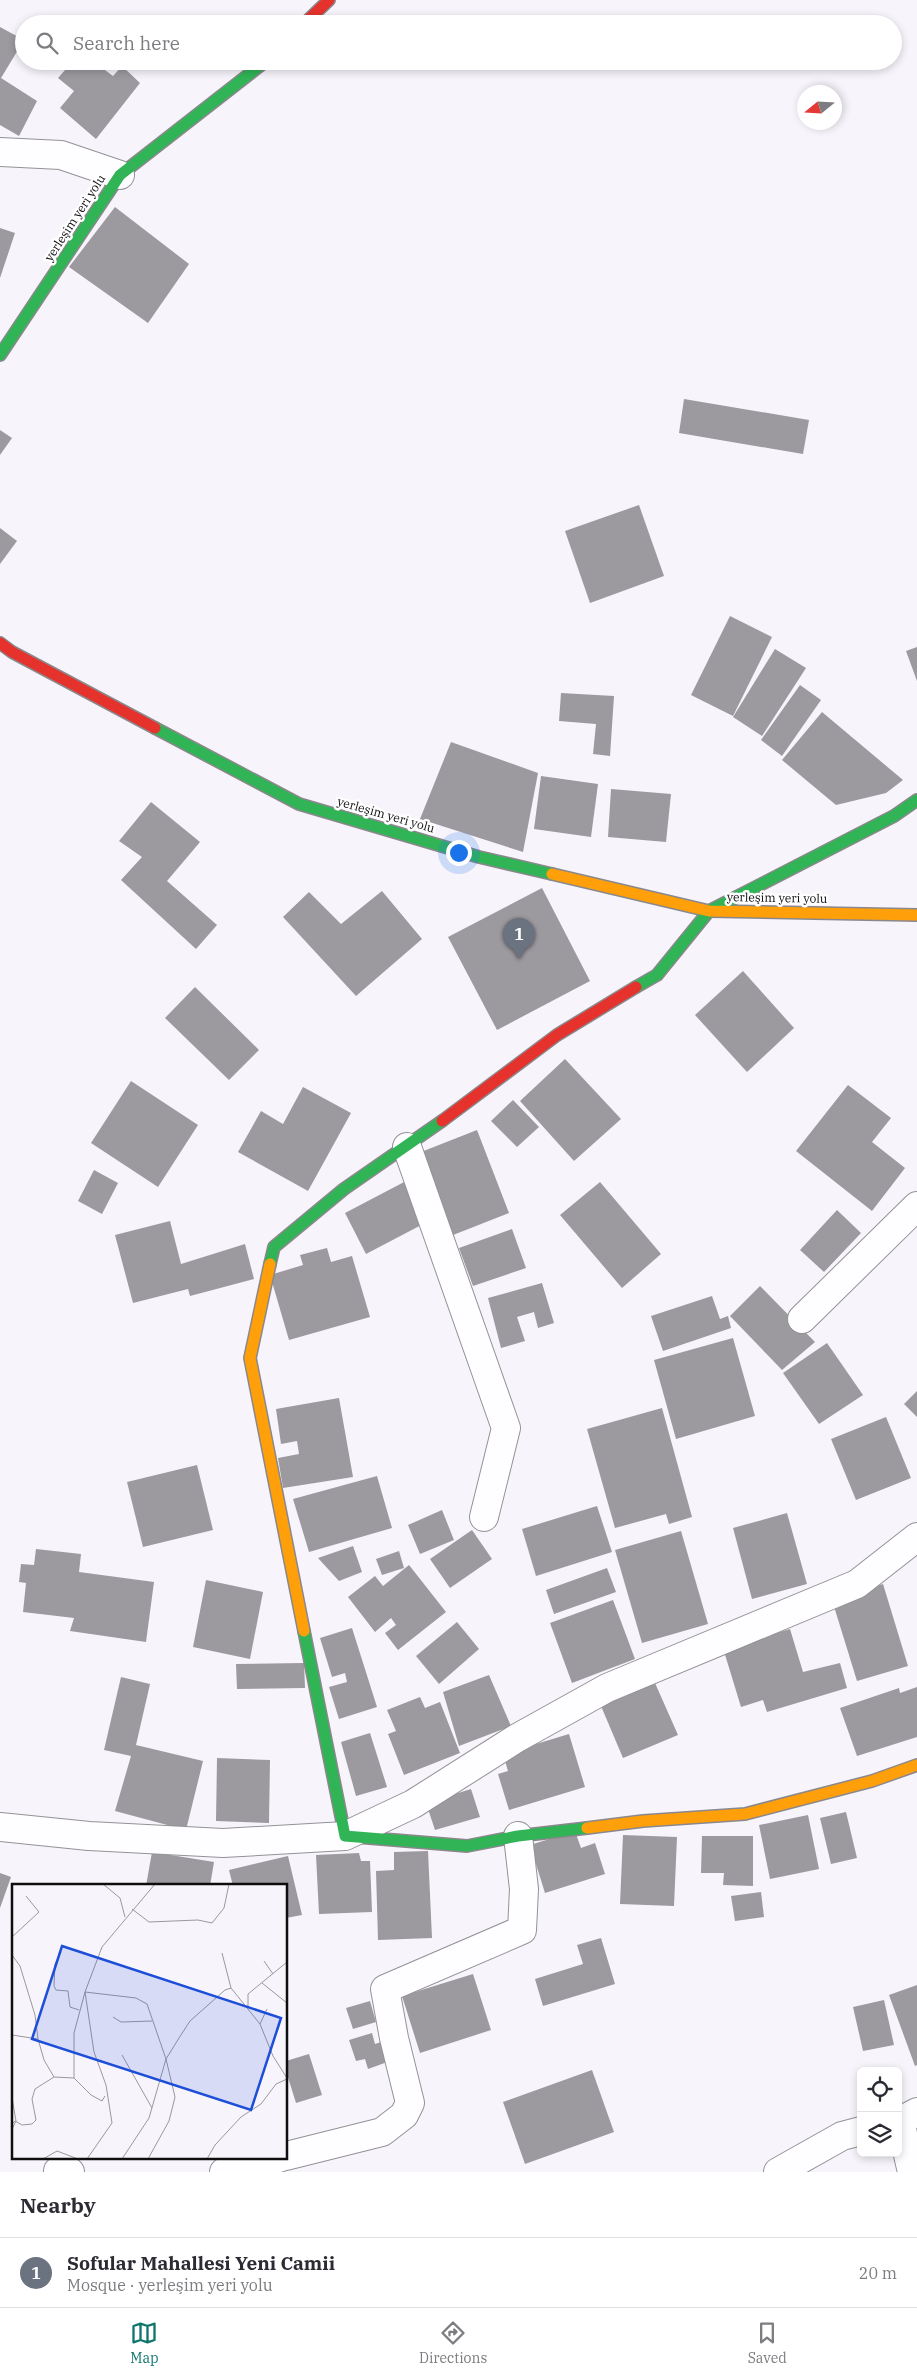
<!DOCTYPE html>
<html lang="en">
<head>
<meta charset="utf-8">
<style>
  body { margin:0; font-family:"IBM Plex Serif",serif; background:#f7f7f7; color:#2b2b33 }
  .controls { position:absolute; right:15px; bottom:15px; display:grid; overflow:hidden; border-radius:8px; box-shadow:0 2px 8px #0003 }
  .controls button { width:45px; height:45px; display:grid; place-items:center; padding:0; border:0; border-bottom:1px solid #e1e1e2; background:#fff; color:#2b2b33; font:25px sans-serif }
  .compass { position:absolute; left:797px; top:85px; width:45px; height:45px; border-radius:50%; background:#fff; box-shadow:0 2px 8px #0003; rotate:252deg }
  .you { position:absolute; left:458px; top:852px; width:18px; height:18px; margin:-12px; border:4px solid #fff; border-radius:50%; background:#1a73e8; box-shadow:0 0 0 8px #1a73e833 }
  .badge { display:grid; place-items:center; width:32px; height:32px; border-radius:50%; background:#0f766e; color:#fff; font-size:16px; font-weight:700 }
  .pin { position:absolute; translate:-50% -41px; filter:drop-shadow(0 1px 2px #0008) }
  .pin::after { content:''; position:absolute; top:26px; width:18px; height:15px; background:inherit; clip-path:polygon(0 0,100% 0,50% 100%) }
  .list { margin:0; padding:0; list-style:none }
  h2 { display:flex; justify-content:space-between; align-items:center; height:65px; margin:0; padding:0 20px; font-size:21px }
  h2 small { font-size:16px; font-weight:400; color:#7c7c81 }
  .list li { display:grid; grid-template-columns:32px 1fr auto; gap:15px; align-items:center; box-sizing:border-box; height:70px; padding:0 20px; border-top:1px solid #e1e1e2 }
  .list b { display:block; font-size:19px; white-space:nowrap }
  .list p { margin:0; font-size:16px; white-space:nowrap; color:#7c7c81 }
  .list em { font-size:16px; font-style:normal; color:#7c7c81 }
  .icon { flex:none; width:28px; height:28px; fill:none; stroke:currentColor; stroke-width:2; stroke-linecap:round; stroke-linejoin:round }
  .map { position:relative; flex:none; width:917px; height:2172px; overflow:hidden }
  .search { position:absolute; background:#fff; box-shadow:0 2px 8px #0003; left:15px; right:15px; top:15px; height:55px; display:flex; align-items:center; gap:12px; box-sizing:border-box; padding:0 18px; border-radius:28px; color:#7c7c81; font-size:19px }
  .sheet { height:135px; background:#fff }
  nav { display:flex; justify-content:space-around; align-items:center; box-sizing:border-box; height:70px; border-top:1px solid #e1e1e2; background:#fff; font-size:14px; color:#7c7c81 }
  nav a { display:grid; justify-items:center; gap:2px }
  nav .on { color:#0f766e }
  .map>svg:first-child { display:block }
  .building { fill:#9c999f }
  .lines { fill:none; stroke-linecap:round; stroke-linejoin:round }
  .street-casing { stroke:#939295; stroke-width:30 }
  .fast-casing { stroke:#8a888c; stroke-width:14 }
  .slow-casing { stroke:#8a888c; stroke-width:14 }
  .jam-casing { stroke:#8a888c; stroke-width:14 }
  .street { stroke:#fefdff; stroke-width:28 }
  .fast { stroke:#30b455; stroke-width:11 }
  .slow { stroke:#ff9f0a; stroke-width:11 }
  .jam { stroke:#e5322d; stroke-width:11 }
  .labels { text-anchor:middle; stroke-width:5; stroke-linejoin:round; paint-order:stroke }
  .street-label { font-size:12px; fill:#0e0e0e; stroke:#fff }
  .inset-road { fill:none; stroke:#9a989d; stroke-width:1 }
  .view { fill:#1d4ed8; fill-opacity:0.15; stroke:#1d4ed8; stroke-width:2.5 }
  .inset-edge { fill:none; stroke:#0e0e0e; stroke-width:2.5 }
</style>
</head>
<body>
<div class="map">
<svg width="917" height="2172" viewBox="0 0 917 2172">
  <rect width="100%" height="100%" fill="#f8f4fc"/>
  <g class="building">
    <polygon points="0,27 24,40 1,78 37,101 19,136 0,125"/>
    <polygon points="73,61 93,61 113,76 122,66 140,83 96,139 60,108 74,91 58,78"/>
    <polygon points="115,207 189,264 148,323 69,267"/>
    <polygon points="0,228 15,233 0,278"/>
    <polygon points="684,399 809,420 803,454 679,433"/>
    <polygon points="0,430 12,438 0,455"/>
    <polygon points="639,505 664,576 590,603 565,531"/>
    <polygon points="0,528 17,541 0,564"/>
    <polygon points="730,616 772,637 733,716 691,695"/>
    <polygon points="917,647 917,681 906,651"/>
    <polygon points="775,649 806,668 762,736 733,717"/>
    <polygon points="800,685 821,700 782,756 761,740"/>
    <polygon points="561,693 614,696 610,756 593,754 596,724 559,721"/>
    <polygon points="822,712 903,780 886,793 836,805 782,760"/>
    <polygon points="451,742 538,773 523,852 420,819"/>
    <polygon points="541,776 598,784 591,837 534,829"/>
    <polygon points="611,789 671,794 666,842 608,837"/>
    <polygon points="151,802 200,842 167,881 217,925 196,949 121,880 142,857 119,841"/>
    <polygon points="542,888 590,981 497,1030 448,937"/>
    <polygon points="382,891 422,939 356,996 283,917 309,892 341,924"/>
    <polygon points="743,971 794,1028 747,1072 695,1015"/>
    <polygon points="195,987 259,1050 229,1080 165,1018"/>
    <polygon points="565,1059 621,1119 574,1161 520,1101"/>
    <polygon points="131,1081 198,1125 158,1187 91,1143"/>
    <polygon points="848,1085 891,1118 872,1142 905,1168 872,1211 796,1151"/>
    <polygon points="303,1087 351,1113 308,1191 238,1152 261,1111 283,1124"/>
    <polygon points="513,1100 539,1127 517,1147 491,1121"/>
    <polygon points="477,1130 509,1213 448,1237 416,1154"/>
    <polygon points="94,1170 118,1183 102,1214 78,1201"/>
    <polygon points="406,1181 427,1222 366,1254 345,1213"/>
    <polygon points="600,1182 661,1254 622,1288 560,1215"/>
    <polygon points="837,1210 861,1233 824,1272 800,1250"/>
    <polygon points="170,1221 181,1264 245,1244 254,1279 190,1296 188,1289 133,1303 115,1235"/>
    <polygon points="512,1229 526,1268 473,1286 459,1248"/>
    <polygon points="327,1248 331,1262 352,1256 370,1317 289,1340 270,1275 303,1265 300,1255"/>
    <polygon points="542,1283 554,1323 538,1328 534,1312 517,1317 525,1341 501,1348 488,1298"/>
    <polygon points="760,1286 815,1342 782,1370 730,1316"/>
    <polygon points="712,1296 720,1319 728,1316 731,1328 663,1351 651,1316"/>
    <polygon points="733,1338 755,1416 676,1439 654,1360"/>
    <polygon points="827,1343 863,1395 819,1424 783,1373"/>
    <polygon points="917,1391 917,1417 904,1404"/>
    <polygon points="339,1398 353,1477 283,1488 278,1458 299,1454 297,1441 281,1444 276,1409"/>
    <polygon points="662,1408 692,1517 669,1524 666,1514 615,1528 587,1429"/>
    <polygon points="886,1417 911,1478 856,1500 831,1439"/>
    <polygon points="197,1465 213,1530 143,1547 127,1482"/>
    <polygon points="377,1476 392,1528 309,1552 293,1499"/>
    <polygon points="597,1506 612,1552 536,1576 522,1529"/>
    <polygon points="442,1510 454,1540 420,1554 408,1525"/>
    <polygon points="787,1513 807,1584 752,1599 733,1528"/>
    <polygon points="472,1530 492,1559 450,1588 430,1559"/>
    <polygon points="681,1531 708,1624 642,1643 615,1550"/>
    <polygon points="353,1546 362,1572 339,1581 318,1558"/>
    <polygon points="36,1549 81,1554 79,1572 154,1582 146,1642 70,1631 74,1618 23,1612 26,1583 19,1582 21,1564 34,1565"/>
    <polygon points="399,1551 404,1568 382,1575 376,1559"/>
    <polygon points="409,1565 446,1612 398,1650 385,1633 396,1625 391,1618 375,1632 348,1597 375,1576 383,1586"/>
    <polygon points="607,1568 616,1592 554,1614 546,1590"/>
    <polygon points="206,1580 263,1592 250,1659 193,1647"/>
    <polygon points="883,1584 908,1666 857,1681 832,1600"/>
    <polygon points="613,1600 635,1659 572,1683 550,1623"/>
    <polygon points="457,1622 479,1649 439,1684 416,1656"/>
    <polygon points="352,1628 377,1707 339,1719 329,1687 347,1682 345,1673 332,1677 320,1638"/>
    <polygon points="790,1629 803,1672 840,1663 847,1688 767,1712 763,1700 741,1707 723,1648"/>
    <polygon points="304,1663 305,1688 237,1689 236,1664"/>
    <polygon points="489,1675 511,1726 459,1746 443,1692"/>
    <polygon points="121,1677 150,1684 136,1745 203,1761 186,1830 115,1811 131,1756 104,1750"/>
    <polygon points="655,1683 678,1735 623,1758 601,1706"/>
    <polygon points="917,1687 917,1737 857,1756 840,1708 899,1688 900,1693"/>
    <polygon points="420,1697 425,1708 440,1702 460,1753 404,1775 388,1734 396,1731 387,1710"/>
    <polygon points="370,1733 387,1787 356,1796 341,1742"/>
    <polygon points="569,1734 585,1787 509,1810 498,1774 508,1771 503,1754"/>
    <polygon points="217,1758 270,1760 269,1823 216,1821"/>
    <polygon points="471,1789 480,1817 435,1830 426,1803"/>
    <polygon points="846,1812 857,1858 831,1864 820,1818"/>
    <polygon points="808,1815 819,1869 770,1879 759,1825"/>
    <polygon points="575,1831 581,1848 595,1843 605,1874 545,1893 530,1845"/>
    <polygon points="623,1835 677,1837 674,1906 620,1904"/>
    <polygon points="702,1836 753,1836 753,1886 723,1885 724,1873 701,1873"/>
    <polygon points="428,1851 432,1938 378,1940 376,1871 394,1870 394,1852"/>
    <polygon points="152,1852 214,1862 210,1886 146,1886"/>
    <polygon points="359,1853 361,1861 370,1861 372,1912 319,1914 316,1855"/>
    <polygon points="288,1856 302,1915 286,1918 286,1886 233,1886 229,1870"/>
    <polygon points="0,1873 11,1877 0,1908"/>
    <polygon points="761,1892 764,1917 735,1921 731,1896"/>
    <polygon points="601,1938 615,1984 543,2006 535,1979 583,1964 577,1945"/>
    <polygon points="473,1974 491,2030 420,2053 402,1996"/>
    <polygon points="917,1985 917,2065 915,2066 889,1995"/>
    <polygon points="884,2000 894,2045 863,2051 853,2007"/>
    <polygon points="370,2001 376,2022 353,2029 346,2008"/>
    <polygon points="372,2033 375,2044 387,2040 393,2060 368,2069 365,2059 356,2061 349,2040"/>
    <polygon points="309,2054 322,2095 296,2103 286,2071 286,2061"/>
    <polygon points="592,2070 614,2132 525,2164 503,2102"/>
  </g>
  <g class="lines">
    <defs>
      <g id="street">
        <polyline points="0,152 61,155 120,175"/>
        <polyline points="407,1147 506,1428 484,1517"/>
        <polyline points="802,1319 917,1206"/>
        <polyline points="0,1827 89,1836 223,1843 345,1836 413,1804 517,1738 607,1688 857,1584 917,1537"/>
        <polyline points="286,2156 382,2132 404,2115 410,2103 394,2038 385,1989 522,1930 524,1889 518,1836"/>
        <polyline points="58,2171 70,2172"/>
        <polyline points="224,2172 279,2158"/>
        <polyline points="778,2172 842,2136 861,2131"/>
        <polyline points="912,2172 900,2121 917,2112"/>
      </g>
      <g id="fast">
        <polyline points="0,355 120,175 266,61"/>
        <polyline points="155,728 299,804 479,857 552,874"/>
        <polyline points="636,987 657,975 709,911 894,816 917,800"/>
        <polyline points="270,1264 274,1247 344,1189 442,1121"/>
        <polyline points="304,1631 345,1836 467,1846 518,1836 587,1828"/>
      </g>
      <g id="slow">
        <polyline points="552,874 709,911 917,915"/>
        <polyline points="270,1264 250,1358 304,1631"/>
        <polyline points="587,1828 643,1821 745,1814 872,1781 917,1765"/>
      </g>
      <g id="jam">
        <polyline points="304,24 329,0"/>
        <polyline points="0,643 12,652 155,728"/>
        <polyline points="442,1121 557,1035 636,987"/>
      </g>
    </defs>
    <use href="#street" class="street-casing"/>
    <use href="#fast" class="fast-casing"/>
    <use href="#slow" class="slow-casing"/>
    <use href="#jam" class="jam-casing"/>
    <use href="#street" class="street"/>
    <use href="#fast" class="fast"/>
    <use href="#slow" class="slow"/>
    <use href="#jam" class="jam"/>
  </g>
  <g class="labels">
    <g class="street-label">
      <text transform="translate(75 218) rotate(-57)" y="4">yerleşim yeri yolu</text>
      <text transform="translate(386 815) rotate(16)" y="4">yerleşim yeri yolu</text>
      <text transform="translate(777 898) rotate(1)" y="4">yerleşim yeri yolu</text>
    </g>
  </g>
  <g transform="translate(12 1884)">
    <rect width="275" height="275" fill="#f8f4fc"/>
    <path class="inset-road" d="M91 0 108 14 113 33M120 25 137 38 186 36 200 39 212 24 217 0M0 53 27 28 14 12M49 68 43 80 42 102 44 106 56 107 58 123 67 126M210 69 219 104M0 71 8 82 23 131 26 155M252 77 261 90M250 99 275 119M236 124V110L275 78M101 133 109 138 140 137M248 140 255 125M0 151 26 155 32 176 42 193 62 194 79 211 90 217 93 212M110 171 140 224M62 194V149L73 108 124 114 135 120 154 175 163 213 157 237 136 275M0 214 4 237 0 245M0 240 3 237 10 241 20 240 24 236 20 215 23 205 42 193M31 275 45 267 66 275M75 275 100 239 94 201 82 168 73 108 90 63 143 0M110 275 137 234 154 175 167 154 178 137 213 106 219 104 248 140 261 172 275 194M195 275 203 261 229 233 249 220 264 200 275 195"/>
    <path class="view" d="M50 62 269 134 239 226 20 155Z"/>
    <rect width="275" height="275" class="inset-edge"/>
  </g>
</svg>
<div class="controls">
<button><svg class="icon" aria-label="locate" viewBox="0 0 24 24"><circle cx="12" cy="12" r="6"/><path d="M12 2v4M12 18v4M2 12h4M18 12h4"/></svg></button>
<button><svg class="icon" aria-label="layers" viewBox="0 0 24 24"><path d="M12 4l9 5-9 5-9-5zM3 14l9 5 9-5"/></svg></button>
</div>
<svg class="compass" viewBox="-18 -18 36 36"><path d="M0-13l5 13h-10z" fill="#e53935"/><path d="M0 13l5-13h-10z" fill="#7c7c81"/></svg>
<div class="you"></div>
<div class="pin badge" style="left:519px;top:959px;background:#6b7280">1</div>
<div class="search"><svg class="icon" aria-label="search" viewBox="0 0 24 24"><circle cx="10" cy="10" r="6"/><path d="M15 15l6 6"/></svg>Search here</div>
</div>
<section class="sheet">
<h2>Nearby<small></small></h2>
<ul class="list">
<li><span class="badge" style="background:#6b7280">1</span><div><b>Sofular Mahallesi Yeni Camii</b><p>Mosque · yerleşim yeri yolu</p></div><em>20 m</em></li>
</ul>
</section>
<nav>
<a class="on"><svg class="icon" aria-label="map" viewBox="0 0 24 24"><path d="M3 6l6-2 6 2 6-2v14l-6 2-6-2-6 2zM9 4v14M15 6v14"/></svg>Map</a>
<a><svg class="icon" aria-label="directions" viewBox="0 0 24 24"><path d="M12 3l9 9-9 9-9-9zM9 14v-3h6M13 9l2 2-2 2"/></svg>Directions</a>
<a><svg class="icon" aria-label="saved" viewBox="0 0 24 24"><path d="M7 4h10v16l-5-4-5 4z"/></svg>Saved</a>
</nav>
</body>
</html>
